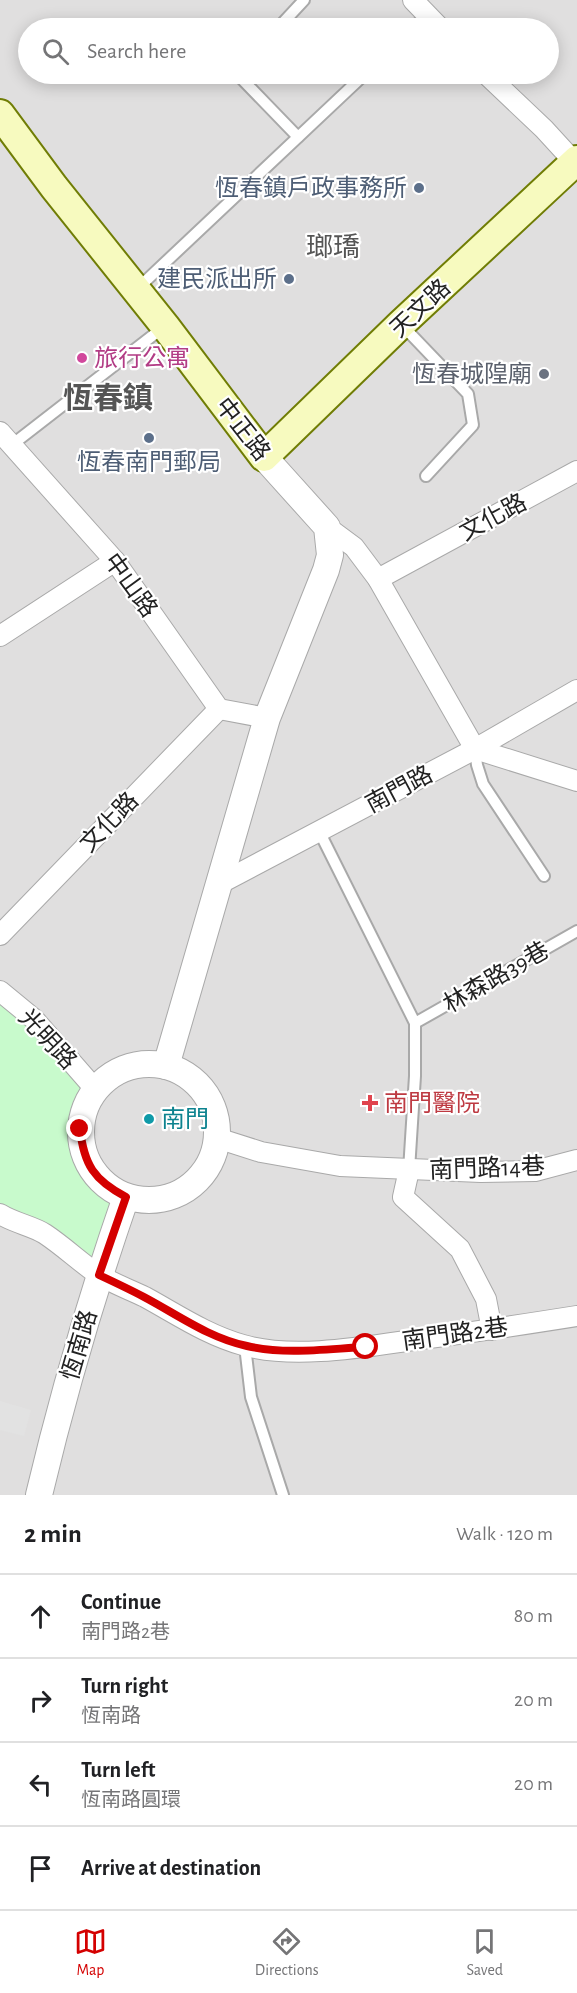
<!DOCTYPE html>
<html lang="en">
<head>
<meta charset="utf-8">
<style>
  body { margin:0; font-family:"Alegreya Sans","Noto Sans TC",sans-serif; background:#f2f2f2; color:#202124 }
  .stop { position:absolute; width:18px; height:18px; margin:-14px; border:4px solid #d40000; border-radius:50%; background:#fff }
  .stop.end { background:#d40000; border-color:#fff; box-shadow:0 2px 6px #0008 }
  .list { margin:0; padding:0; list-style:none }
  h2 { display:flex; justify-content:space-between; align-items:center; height:78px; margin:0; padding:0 24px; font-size:26px }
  h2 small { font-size:20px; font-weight:400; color:#757577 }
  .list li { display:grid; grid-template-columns:39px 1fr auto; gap:18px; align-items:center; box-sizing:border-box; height:84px; padding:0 24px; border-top:2px solid #e0e0e0 }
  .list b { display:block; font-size:22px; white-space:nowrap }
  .list p { margin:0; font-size:20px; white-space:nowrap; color:#757577 }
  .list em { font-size:20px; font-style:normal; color:#757577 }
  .icon { flex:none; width:33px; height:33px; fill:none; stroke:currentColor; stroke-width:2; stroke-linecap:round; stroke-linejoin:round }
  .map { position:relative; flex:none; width:577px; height:1495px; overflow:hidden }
  .search { position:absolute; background:#fff; box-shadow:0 3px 15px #0003; left:18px; right:18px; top:18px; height:66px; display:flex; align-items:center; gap:15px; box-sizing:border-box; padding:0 21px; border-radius:33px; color:#757577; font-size:22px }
  .sheet { height:414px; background:#fff }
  nav { display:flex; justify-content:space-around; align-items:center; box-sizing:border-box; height:84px; border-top:2px solid #e0e0e0; background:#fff; font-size:16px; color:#757577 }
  nav a { display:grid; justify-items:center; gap:3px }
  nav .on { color:#d40000 }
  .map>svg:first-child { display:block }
  .residential { fill:#e0dfdf; fill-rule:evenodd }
  .park { fill:#c8facc }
  .parking { fill:#e2e2e2 }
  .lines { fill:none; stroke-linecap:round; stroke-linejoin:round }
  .service-casing { stroke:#a9a9a9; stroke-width:14 }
  .minor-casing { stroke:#a9a9a9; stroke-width:22 }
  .tertiary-casing { stroke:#a9a9a9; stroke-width:28 }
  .secondary-casing { stroke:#707d05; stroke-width:32 }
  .service { stroke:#fff; stroke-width:10 }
  .minor { stroke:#fff; stroke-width:20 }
  .tertiary { stroke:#fff; stroke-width:26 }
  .secondary { stroke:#f7fabf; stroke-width:28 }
  .route { stroke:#d40000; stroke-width:8 }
  .service-dot { fill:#5c6f8a; stroke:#fff; stroke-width:2 }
  .hotel-dot { fill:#d1479c; stroke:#fff; stroke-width:2 }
  .worship-dot { fill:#6b7280; stroke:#fff; stroke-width:2 }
  .health-dot { fill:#e0444e; stroke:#fff; stroke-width:2 }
  .culture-dot { fill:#0f9aa8; stroke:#fff; stroke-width:2 }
  .labels { text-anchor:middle; stroke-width:4.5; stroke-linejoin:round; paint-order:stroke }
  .service-label { font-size:24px; fill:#4e5e75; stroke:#fff; text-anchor:end }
  .street-label { font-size:24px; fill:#222; stroke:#fff }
  .hotel-label { font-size:24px; fill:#b23c85; stroke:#fff; text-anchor:start }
  .worship-label { font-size:24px; fill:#5b616d; stroke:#fff; text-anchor:end }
  .health-label { font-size:24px; fill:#be3a42; stroke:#fff; text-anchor:start }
  .culture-label { font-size:24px; fill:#0d838f; stroke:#fff; text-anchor:start }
  .quarter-label { font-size:27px; fill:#555; stroke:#fff }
  .district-label { font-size:30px; font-weight:bold; fill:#555; stroke:#fff }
</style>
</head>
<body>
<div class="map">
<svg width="577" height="1495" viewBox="0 0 577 1495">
  <rect width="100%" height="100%" fill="#f2efe9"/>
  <path class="residential" d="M0 0H577V1495H0ZM28 28H548V74H28Z"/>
  <polygon class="park" points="0,995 97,1095 81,1133 91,1171 104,1187 122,1197 99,1275 0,1213"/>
  <polygon class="parking" points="0,1401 31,1410 24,1436 0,1430"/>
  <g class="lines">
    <defs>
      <g id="service">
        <polyline points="278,28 304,0"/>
        <polyline points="413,28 426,16"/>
        <polyline points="237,74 298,137"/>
        <polyline points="136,290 365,74"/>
        <polyline points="401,324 468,394 473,425 426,476"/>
        <polyline points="13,444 165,326"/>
        <polyline points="475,749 477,765 483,784 544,876"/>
        <polyline points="319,831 415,1023 415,1076 409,1170"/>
        <polyline points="415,1023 577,931"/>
        <polyline points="245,1346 251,1397 283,1495"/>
      </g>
      <g id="minor">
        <polyline points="413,0 440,28"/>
        <polyline points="486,74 544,129 577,165"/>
        <polyline points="0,432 115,561 219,709 267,718"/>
        <polyline points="327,527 354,547 378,579 475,749 577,781"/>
        <polyline points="378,579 577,471"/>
        <polyline points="0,636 115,561"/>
        <polyline points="219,884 475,749 577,690"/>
        <polyline points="0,935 219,709"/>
        <polyline points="0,991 34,1019 95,1089"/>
        <polyline points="217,1138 261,1152 340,1166 481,1172 535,1171 577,1160"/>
        <polyline points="409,1170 403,1197 460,1249 486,1299 492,1330"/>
        <path d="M0 1214C14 1223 33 1226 45 1234 63 1246 79 1261 96 1273 111 1283 129 1289 145 1297 178 1315 207 1335 243 1345 290 1359 358 1348 406 1341 463 1334 520 1325 577 1316"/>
      </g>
      <g id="tertiary">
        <circle cx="149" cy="1132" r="68"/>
        <polyline points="166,1066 267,718 326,570 330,555 327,527 264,457"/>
        <path d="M39 1495C63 1394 92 1295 126 1197"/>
      </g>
      <polyline id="secondary" points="0,114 54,187 165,326 264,457 401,324 577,160"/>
    </defs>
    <use href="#service" class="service-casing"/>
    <use href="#minor" class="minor-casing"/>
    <use href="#tertiary" class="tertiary-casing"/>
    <use href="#secondary" class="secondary-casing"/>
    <use href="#service" class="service"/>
    <use href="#minor" class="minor"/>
    <use href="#tertiary" class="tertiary"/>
    <use href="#secondary" class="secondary"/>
  </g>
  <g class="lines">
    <path class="route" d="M80 1129C84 1165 94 1180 126 1197L99 1275C114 1282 129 1289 144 1297 178 1315 209 1338 247 1346 286 1355 326 1349 366 1347"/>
  </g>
  <g class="service-dot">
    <circle cx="419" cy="188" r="6"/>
    <circle cx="289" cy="279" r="6"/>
    <circle cx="149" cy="438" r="6"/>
  </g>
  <circle class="hotel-dot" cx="82" cy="358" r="6"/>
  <circle class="worship-dot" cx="544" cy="374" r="6"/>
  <path class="health-dot" d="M367 1094h6v6h6v6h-6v6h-6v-6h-6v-6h6z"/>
  <circle class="culture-dot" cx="149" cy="1119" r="6"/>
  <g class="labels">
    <g class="service-label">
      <text x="407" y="196">恆春鎮戶政事務所</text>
      <text x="277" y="287">建民派出所</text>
      <text x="149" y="470" text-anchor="middle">恆春南門郵局</text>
    </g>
    <g class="street-label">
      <text transform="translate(420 308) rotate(-43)" y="8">天文路</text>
      <text transform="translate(243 429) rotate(52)" y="8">中正路</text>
      <text transform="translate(493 517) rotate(-28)" y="8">文化路</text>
      <text transform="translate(131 585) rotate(54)" y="8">中山路</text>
      <text transform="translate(399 789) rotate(-28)" y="8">南門路</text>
      <text transform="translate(109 822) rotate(-46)" y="8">文化路</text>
      <text transform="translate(496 977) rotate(-30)" y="8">林森路39巷</text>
      <text transform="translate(48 1039) rotate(47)" y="8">光明路</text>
      <text transform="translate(487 1168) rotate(-2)" y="8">南門路14巷</text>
      <text transform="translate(455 1334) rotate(-8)" y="8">南門路2巷</text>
      <text transform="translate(79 1345) rotate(-74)" y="8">恆南路</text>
    </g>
    <g class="hotel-label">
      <text x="94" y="366">旅行公寓</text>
    </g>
    <g class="worship-label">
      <text x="532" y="382">恆春城隍廟</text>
    </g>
    <g class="health-label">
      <text x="384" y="1111">南門醫院</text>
    </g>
    <g class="culture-label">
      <text x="161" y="1127">南門</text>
    </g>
    <g class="quarter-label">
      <text x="333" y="256">瑯𤩝</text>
    </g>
    <g class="district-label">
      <text x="108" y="408">恆春鎮</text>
    </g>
  </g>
</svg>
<div class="stop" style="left:366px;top:1347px"></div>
<div class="stop end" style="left:80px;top:1129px"></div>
<div class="search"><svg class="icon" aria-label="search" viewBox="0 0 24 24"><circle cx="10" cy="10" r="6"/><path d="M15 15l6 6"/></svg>Search here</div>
</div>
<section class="sheet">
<h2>2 min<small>Walk · 120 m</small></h2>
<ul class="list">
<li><svg class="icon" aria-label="ahead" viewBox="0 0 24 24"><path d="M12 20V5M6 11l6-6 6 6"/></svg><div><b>Continue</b><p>南門路2巷</p></div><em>80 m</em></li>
<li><svg class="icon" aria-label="right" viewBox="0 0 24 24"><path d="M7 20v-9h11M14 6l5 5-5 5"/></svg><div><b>Turn right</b><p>恆南路</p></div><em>20 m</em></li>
<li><svg class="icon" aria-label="left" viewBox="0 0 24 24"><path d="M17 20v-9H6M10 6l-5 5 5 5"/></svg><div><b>Turn left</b><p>恆南路圓環</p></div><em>20 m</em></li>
<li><svg class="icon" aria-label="arrive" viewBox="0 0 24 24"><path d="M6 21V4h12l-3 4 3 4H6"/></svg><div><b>Arrive at destination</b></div></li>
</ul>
</section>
<nav>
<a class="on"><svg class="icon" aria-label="map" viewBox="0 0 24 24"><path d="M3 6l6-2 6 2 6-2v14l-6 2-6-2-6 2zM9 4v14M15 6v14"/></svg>Map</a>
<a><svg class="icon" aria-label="directions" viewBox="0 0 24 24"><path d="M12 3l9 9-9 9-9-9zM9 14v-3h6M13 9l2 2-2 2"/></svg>Directions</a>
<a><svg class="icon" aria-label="saved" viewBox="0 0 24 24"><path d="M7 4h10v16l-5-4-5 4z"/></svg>Saved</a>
</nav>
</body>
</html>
